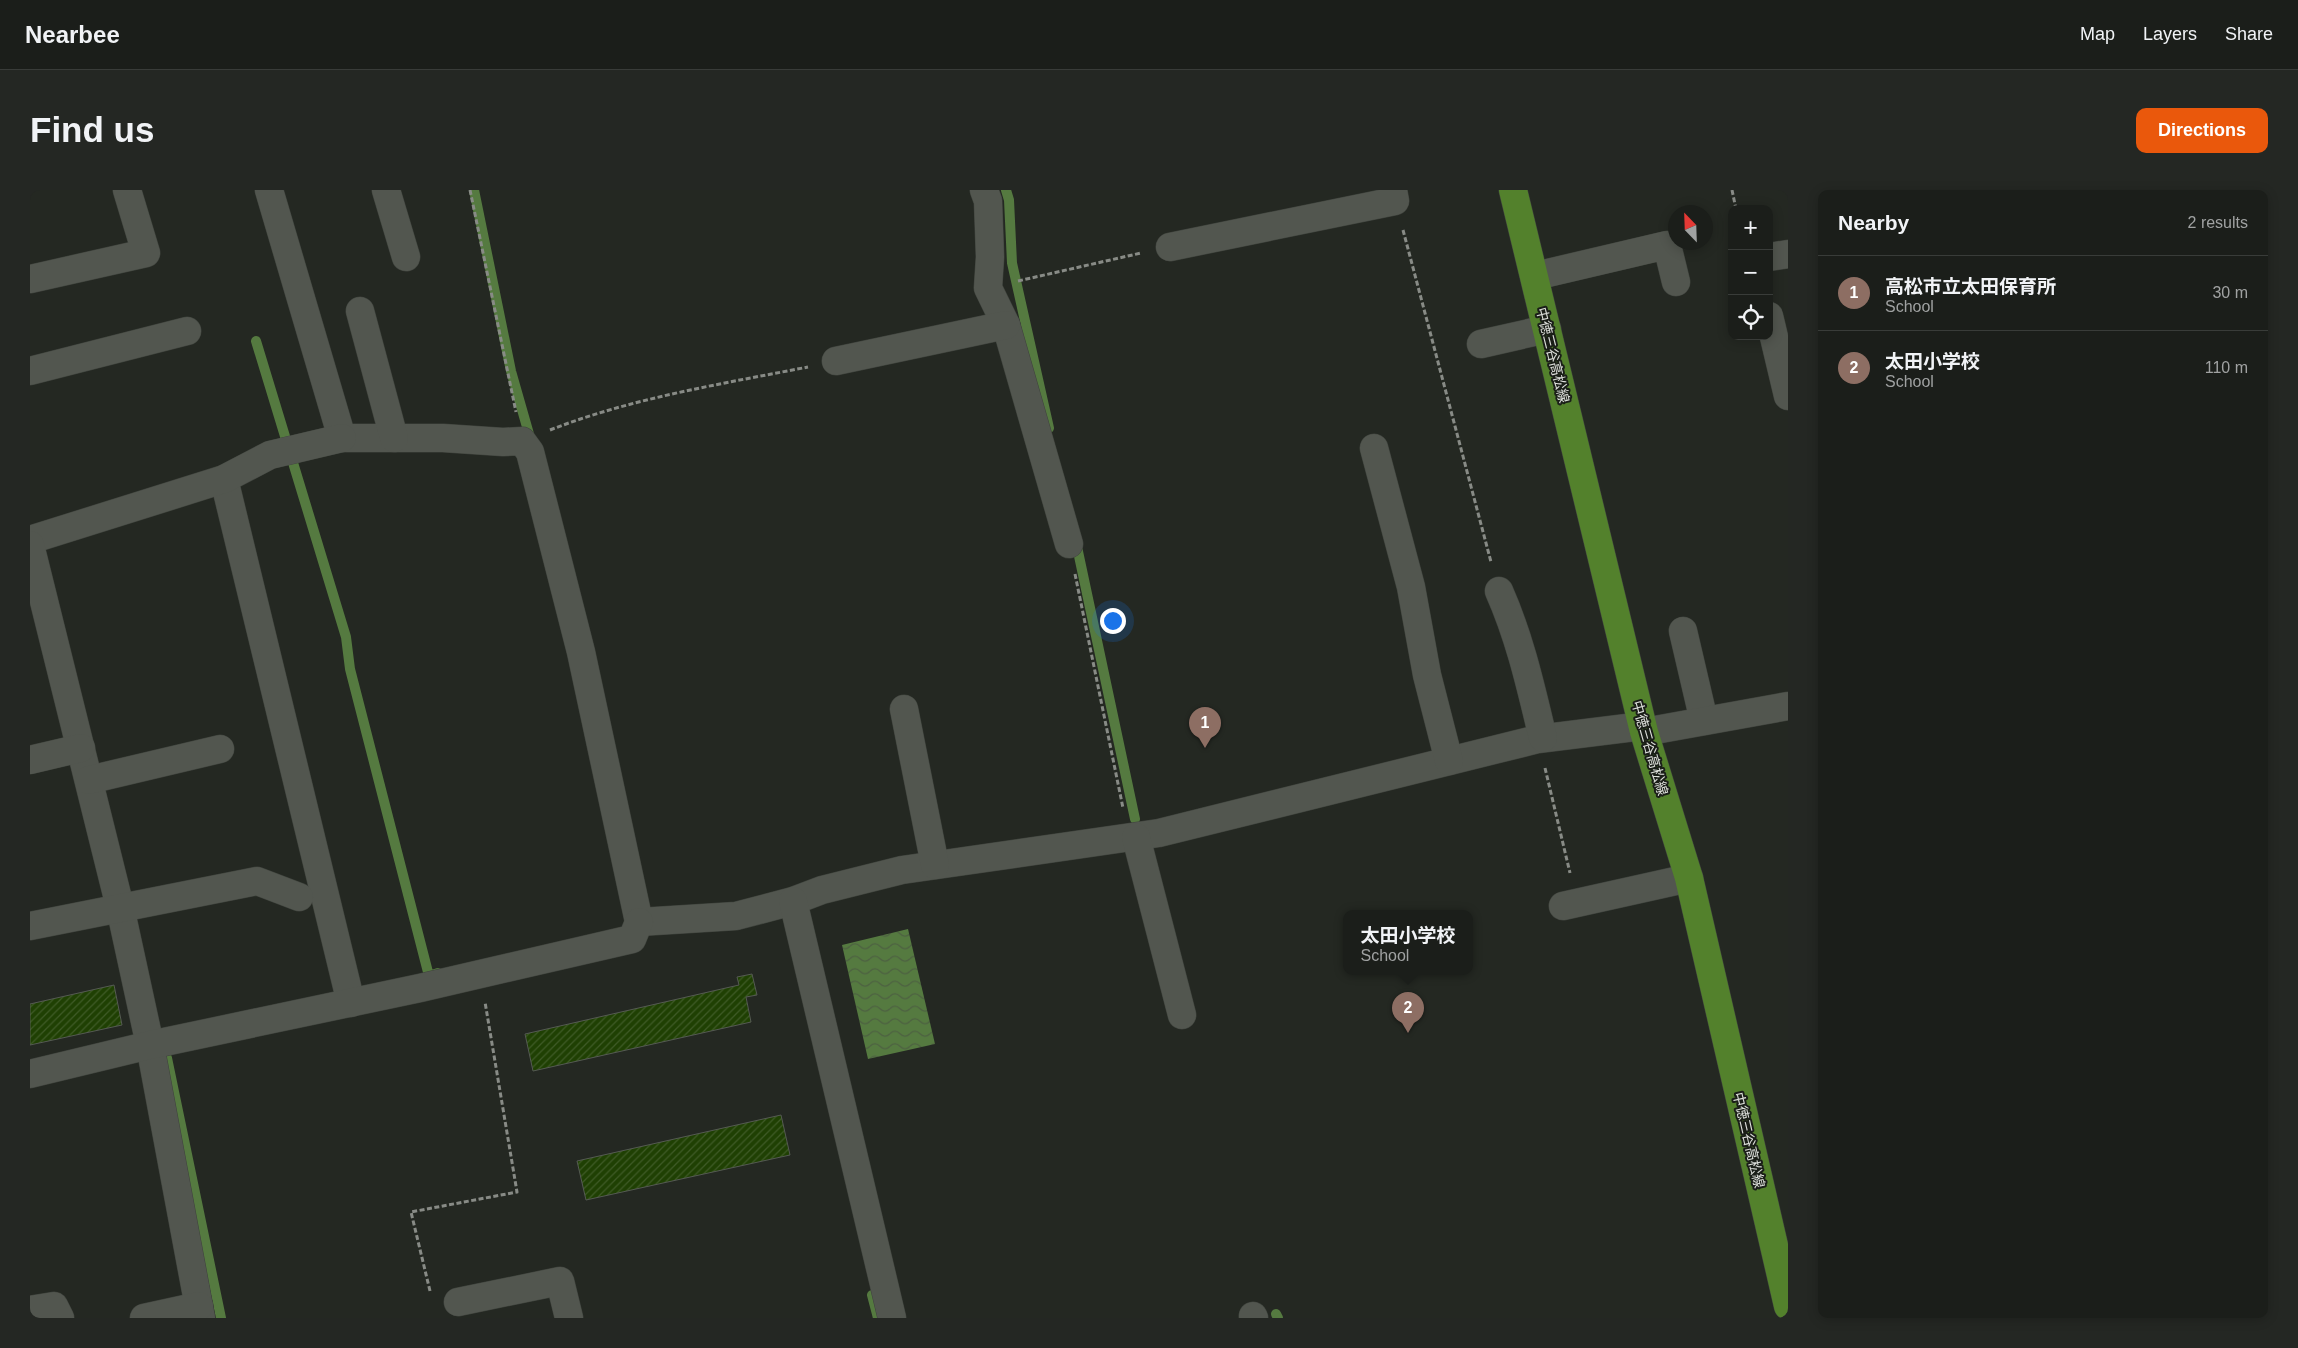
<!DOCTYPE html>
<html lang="en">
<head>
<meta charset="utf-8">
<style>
  body { margin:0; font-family:Arial,"Noto Sans JP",sans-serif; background:#242723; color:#f1f3f6 }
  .controls { position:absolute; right:15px; top:15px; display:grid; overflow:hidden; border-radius:10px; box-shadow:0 2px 12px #0003 }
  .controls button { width:45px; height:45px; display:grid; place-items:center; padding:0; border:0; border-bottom:1px solid #393c39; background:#1b1e1a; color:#f1f3f6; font:25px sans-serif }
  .compass { position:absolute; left:1638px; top:15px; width:45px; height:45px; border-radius:50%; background:#1b1e1a; box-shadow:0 2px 12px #0003; rotate:337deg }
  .you { position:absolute; left:1082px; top:430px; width:18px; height:18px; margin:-12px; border:4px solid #fff; border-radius:50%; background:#1a73e8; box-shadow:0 0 0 8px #1a73e833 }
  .badge { display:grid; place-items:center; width:32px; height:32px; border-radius:50%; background:#ea580c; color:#fff; font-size:16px; font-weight:700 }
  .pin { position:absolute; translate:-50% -41px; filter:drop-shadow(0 1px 2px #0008) }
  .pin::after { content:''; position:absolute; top:26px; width:18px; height:15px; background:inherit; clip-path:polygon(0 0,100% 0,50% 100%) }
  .popup { position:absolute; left:1313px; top:720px; width:130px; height:65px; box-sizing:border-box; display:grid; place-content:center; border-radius:10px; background:#1b1e1a; filter:drop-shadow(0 1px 4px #0005); font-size:16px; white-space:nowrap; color:#a0a2a2 }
  .popup b { font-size:19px; color:#f1f3f6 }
  .popup::after { content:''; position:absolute; left:50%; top:100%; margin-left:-10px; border:10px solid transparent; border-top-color:#1b1e1a }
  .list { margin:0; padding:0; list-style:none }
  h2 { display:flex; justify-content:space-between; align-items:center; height:65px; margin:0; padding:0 20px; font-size:21px }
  h2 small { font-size:16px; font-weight:400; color:#a0a2a2 }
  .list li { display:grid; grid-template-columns:32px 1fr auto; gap:15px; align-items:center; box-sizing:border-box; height:75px; padding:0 20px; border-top:1px solid #393c39 }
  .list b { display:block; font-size:19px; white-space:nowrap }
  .list p { margin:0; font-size:16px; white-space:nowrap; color:#a0a2a2 }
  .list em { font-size:16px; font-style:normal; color:#a0a2a2 }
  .icon { flex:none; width:28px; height:28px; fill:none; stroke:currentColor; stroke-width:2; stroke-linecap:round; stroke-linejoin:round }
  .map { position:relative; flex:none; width:1758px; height:1128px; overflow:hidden; border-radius:10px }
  header { display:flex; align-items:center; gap:30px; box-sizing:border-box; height:70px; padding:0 25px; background:#1b1e1a; border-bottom:1px solid #393c39 }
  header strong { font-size:24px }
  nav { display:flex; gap:28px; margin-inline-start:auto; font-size:18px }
  .intro { display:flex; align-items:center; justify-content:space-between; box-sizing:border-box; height:120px; padding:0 30px }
  h1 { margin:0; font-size:35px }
  .button { padding:12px 22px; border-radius:10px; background:#ea580c; color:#fff; font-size:18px; font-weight:700 }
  main { display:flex; gap:30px; padding:0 30px }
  aside { flex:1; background:#1b1e1a; border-radius:10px; box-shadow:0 2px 12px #0003 }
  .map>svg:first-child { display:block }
  .water { fill:url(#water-waves) }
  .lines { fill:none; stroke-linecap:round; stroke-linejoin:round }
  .stream { stroke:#557a40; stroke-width:10 }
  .building { fill:url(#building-hatch); stroke:#555a53 }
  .minor-casing { stroke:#3f433d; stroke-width:29 }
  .major-casing { stroke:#3f433d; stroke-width:29 }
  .path { stroke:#888b86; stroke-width:3; stroke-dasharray:5 2.5; stroke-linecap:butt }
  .minor { stroke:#52564f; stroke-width:28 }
  .major { stroke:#53812c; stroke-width:28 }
  .labels { text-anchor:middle; stroke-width:4; stroke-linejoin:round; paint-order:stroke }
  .street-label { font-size:14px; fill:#dee0dc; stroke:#1a1e18 }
</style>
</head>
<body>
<header>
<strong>Nearbee</strong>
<nav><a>Map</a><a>Layers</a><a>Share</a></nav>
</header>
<div class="intro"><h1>Find us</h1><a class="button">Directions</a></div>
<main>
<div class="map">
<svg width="1758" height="1128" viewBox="0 0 1758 1128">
  <defs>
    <pattern id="water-waves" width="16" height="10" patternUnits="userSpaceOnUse" patternTransform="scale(1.25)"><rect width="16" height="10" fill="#557a40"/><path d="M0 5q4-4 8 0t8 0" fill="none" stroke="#4d6141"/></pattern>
    <pattern id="building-hatch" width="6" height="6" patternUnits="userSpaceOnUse" patternTransform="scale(1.25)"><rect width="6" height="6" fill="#1f4003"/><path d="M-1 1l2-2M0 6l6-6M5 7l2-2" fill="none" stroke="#3f5b27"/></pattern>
  </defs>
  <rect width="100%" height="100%" fill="#242822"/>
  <polygon class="water" points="878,739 905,854 838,869 812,755"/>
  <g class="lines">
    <g class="stream">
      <polyline points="444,0 481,181 501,251"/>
      <polyline points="976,0 979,10 982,73 1019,238"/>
      <polyline points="226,151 316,447 320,479 399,786 408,783"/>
      <polyline points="1046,352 1105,629"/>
      <polyline points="137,868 191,1128"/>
      <polyline points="842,1105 848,1128"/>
      <polyline points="1246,1124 1248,1128"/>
    </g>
  </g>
  <g class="building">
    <polygon points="722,784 727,805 716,807 721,832 503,881 495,844 709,795 707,787"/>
    <polygon points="84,795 92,835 0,855 0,814"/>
    <polygon points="751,925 760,965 556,1010 547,971"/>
  </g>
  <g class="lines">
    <defs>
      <g id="minor">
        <polyline points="239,0 312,248 413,248 473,252 492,251 500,262 551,462 609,732 706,726 763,711 792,700 872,680 1129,643 1508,549 1613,536"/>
        <polyline points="356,0 376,67"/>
        <polyline points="954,0 958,11 960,67 958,98 976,135 1039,354"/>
        <polyline points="1140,57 1365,11 1363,0"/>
        <polyline points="1739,67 1758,64"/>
        <polyline points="1505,86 1637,55 1646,92"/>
        <polyline points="0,89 116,63 97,0"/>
        <polyline points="330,121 364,248"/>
        <polyline points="1739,126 1758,206"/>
        <polyline points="1451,154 1517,139"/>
        <polyline points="806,171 976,135"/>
        <polyline points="0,181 157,141"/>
        <polyline points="1344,258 1381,397 1397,485 1419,571"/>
        <polyline points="194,289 321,813"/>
        <polyline points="0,350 194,289 240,265 312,248"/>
        <polyline points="0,355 90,717 120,855 171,1128"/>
        <path d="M1469 401C1490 448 1501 498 1513 548"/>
        <polyline points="1653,441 1674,531"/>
        <polyline points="874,519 905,675"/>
        <polyline points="1614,542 1758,516"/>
        <polyline points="0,570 51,558"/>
        <polyline points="59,590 190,559"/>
        <polyline points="1106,647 1152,825"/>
        <polyline points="763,711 862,1128"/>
        <polyline points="1533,716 1659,688"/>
        <polyline points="0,736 227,691 269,707"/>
        <polyline points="0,884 120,855 390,798 602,749 609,732"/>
        <polyline points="428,1112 530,1091 539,1128"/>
        <polyline points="0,1120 24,1116 30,1128"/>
        <polyline points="1223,1126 1224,1128"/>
        <polyline points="114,1128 169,1116"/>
      </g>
      <polyline id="major" points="1483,0 1614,542 1659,688 1758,1116"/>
    </defs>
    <use href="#minor" class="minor-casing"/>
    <use href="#major" class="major-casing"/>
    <g class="path">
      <polyline points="440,0 486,222"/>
      <polyline points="1702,0 1706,19"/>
      <polyline points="1373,40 1461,372"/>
      <polyline points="988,91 1111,63"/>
      <path d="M520 240C602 208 691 194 778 177"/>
      <polyline points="1045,384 1093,618"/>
      <polyline points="1515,578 1540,683"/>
      <polyline points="400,1101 381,1022 487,1002 455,812"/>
    </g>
    <use href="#minor" class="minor"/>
    <use href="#major" class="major"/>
  </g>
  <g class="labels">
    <g class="street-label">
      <text transform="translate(1523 165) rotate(76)" y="5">中徳三谷高松線</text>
      <text transform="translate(1620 558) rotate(74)" y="5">中徳三谷高松線</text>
      <text transform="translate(1719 950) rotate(77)" y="5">中徳三谷高松線</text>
    </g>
  </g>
</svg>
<div class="controls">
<button>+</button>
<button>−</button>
<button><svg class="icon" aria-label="locate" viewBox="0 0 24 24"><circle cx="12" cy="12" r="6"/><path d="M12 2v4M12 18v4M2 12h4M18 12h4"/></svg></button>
</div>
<svg class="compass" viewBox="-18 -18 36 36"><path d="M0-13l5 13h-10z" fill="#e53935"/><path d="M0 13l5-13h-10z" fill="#a0a2a2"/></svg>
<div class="you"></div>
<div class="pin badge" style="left:1175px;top:558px;background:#8d6e63">1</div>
<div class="pin badge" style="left:1378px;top:843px;background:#8d6e63">2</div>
<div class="popup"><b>太田小学校</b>School</div>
</div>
<aside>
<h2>Nearby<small>2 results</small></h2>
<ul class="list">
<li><span class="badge" style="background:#8d6e63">1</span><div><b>高松市立太田保育所</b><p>School</p></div><em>30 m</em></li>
<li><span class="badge" style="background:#8d6e63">2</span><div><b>太田小学校</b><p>School</p></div><em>110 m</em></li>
</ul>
</aside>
</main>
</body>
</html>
